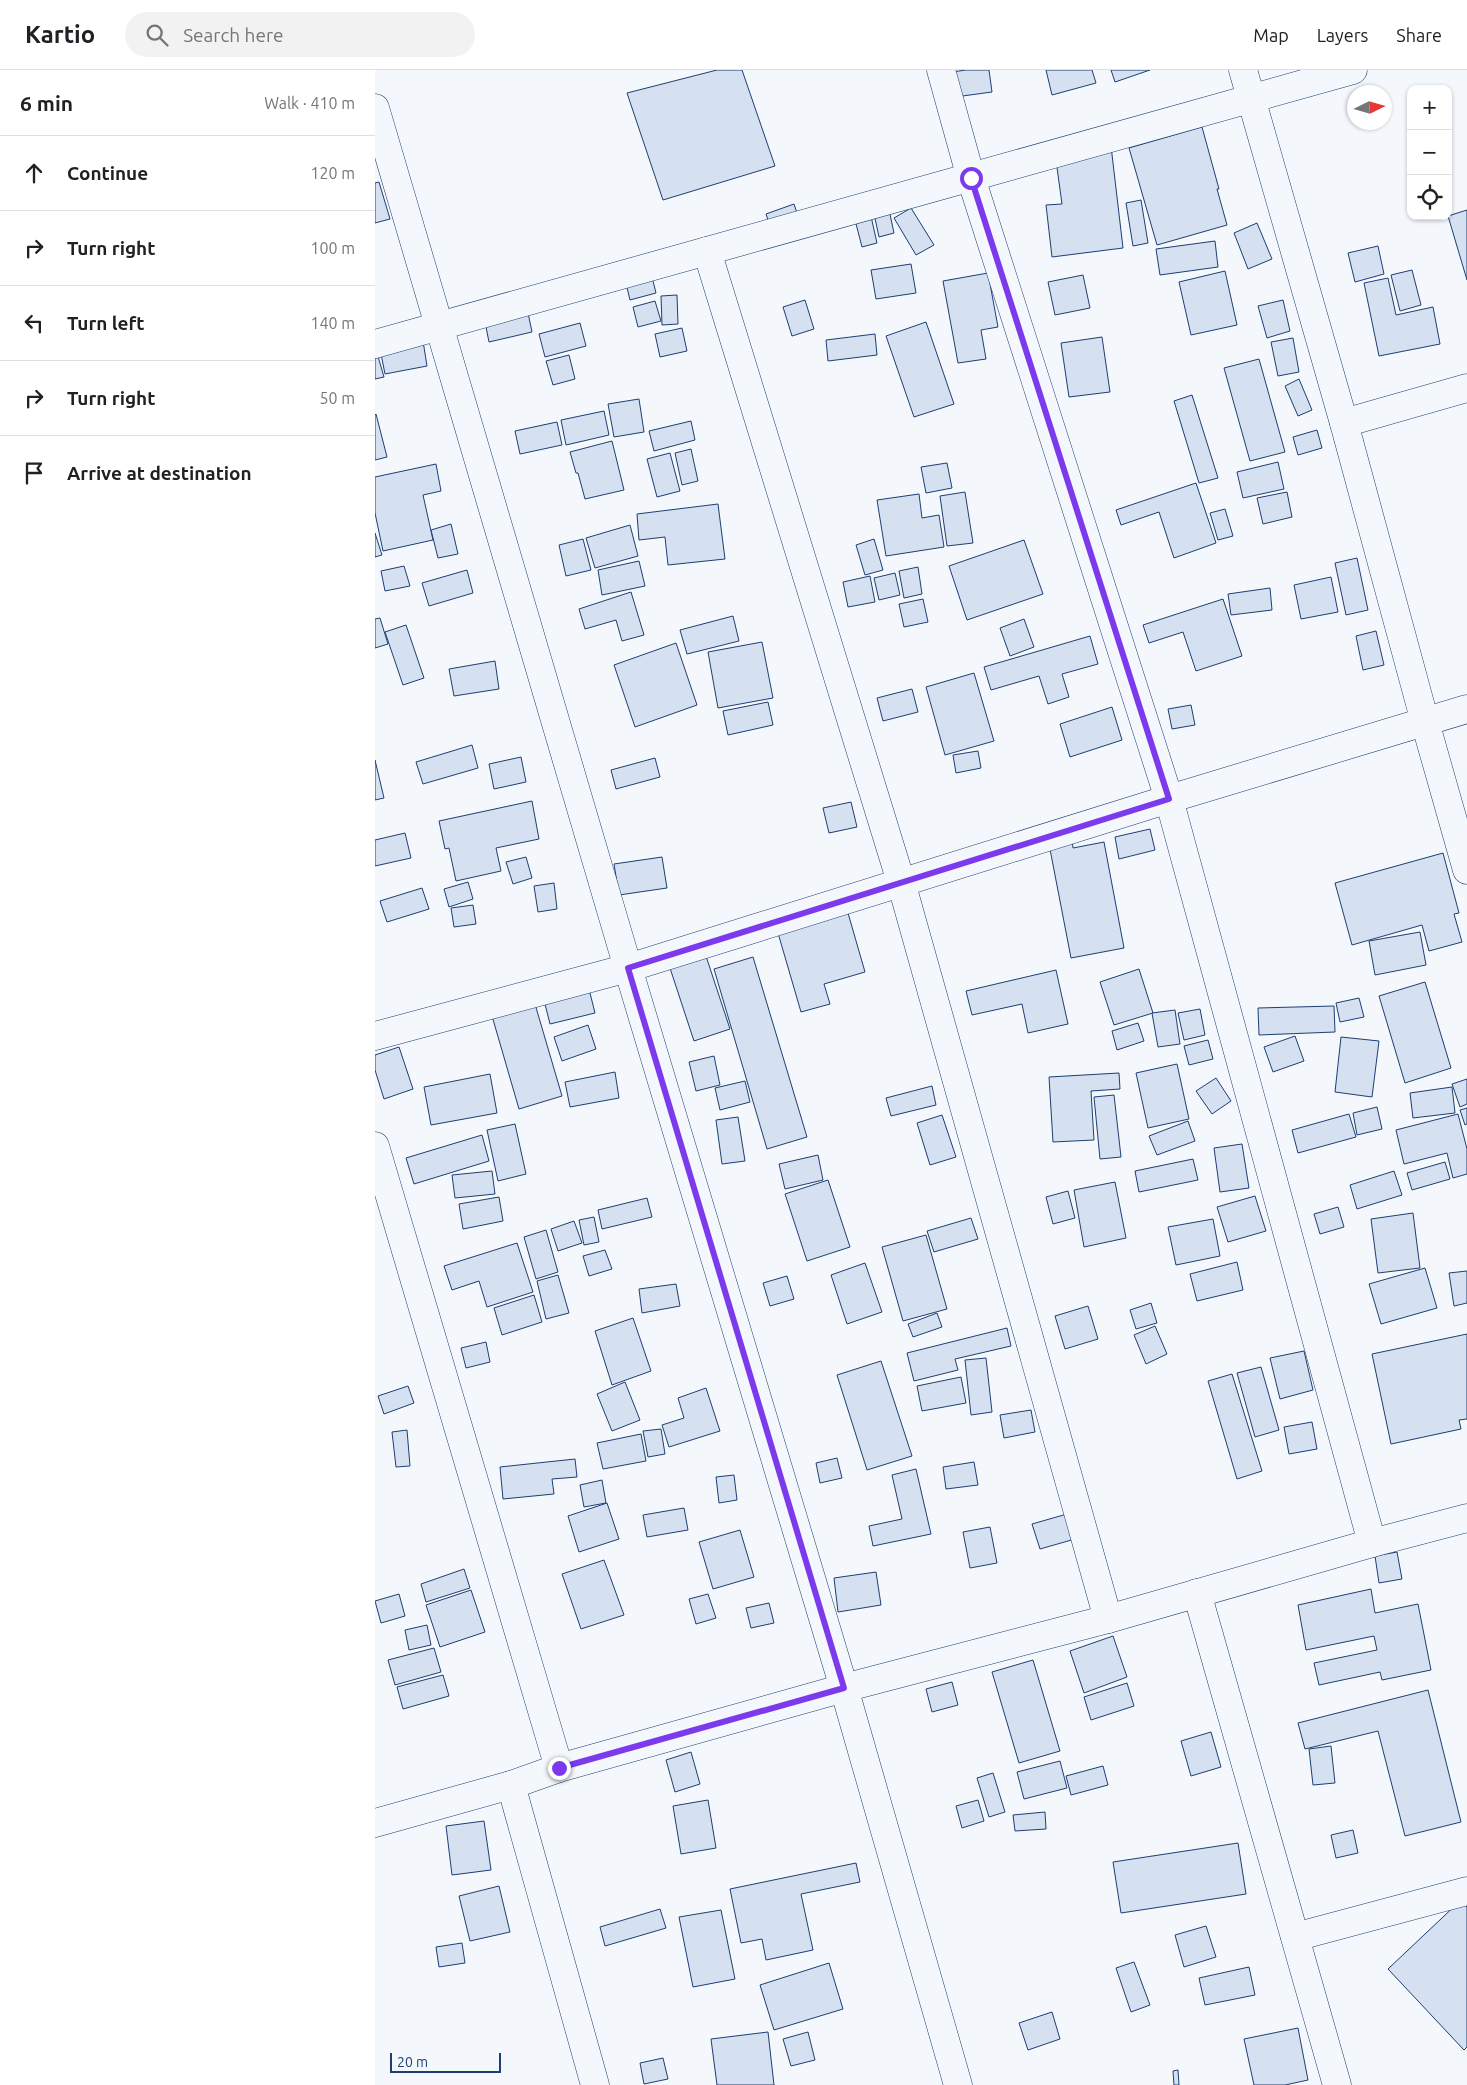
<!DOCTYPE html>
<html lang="en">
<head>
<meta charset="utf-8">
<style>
  body { margin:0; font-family:Ubuntu,sans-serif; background:#f2f2f2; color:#202124 }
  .controls { position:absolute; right:15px; top:15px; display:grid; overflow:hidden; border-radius:10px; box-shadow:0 1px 4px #0004 }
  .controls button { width:45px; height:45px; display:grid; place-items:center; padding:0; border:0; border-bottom:1px solid #e0e0e0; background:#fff; color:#202124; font:25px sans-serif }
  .compass { position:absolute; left:972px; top:15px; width:45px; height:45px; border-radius:50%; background:#fff; box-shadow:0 1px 4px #0004; rotate:85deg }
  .scale { position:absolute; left:15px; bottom:12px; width:111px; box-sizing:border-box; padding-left:5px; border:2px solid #1d3f73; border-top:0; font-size:14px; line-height:18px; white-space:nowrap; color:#1d3f73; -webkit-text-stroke:4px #f4f7fb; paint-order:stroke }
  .stop { position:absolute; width:15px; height:15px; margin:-11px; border:4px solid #7c3aed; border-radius:50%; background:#fff }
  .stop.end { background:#7c3aed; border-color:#fff; box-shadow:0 1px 5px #0008 }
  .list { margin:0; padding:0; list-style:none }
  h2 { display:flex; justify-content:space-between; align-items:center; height:65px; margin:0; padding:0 20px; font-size:21px }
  h2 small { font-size:16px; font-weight:400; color:#757577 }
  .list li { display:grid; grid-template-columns:32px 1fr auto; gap:15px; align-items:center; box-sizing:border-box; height:75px; padding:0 20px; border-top:1px solid #e0e0e0 }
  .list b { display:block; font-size:19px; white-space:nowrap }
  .list em { font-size:16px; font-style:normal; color:#757577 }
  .icon { flex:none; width:28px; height:28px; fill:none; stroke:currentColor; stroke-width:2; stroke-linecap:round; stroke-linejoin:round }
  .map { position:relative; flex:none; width:1092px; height:2015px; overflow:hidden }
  header { display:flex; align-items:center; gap:30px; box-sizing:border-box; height:70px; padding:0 25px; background:#fff; border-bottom:1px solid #e0e0e0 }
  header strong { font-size:24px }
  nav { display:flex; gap:28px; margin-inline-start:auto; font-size:18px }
  .search { width:350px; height:45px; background:#f2f2f2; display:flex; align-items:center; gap:12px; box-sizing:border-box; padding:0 18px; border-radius:28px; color:#757577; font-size:19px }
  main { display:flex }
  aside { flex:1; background:#fff }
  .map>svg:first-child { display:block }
  .building { fill:#d5e0f0; stroke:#1d3f73 }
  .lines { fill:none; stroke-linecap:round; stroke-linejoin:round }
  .minor-casing { stroke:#1d3f73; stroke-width:29 }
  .tertiary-casing { stroke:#1d3f73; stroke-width:29 }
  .minor { stroke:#f4f7fb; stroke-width:28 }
  .tertiary { stroke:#f4f7fb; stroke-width:28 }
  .route { stroke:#7c3aed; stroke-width:6 }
</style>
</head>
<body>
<header>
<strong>Kartio</strong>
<div class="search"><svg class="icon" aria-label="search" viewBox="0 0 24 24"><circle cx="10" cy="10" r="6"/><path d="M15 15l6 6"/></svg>Search here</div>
<nav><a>Map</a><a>Layers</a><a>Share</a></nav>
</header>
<main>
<aside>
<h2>6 min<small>Walk · 410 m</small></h2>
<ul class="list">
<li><svg class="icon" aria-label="ahead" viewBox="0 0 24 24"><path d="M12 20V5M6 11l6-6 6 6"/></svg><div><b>Continue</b></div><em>120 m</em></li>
<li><svg class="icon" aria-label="right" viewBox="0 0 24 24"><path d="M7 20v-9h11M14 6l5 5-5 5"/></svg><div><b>Turn right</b></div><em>100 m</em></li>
<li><svg class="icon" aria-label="left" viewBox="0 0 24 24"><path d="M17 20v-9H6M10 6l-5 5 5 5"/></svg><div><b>Turn left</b></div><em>140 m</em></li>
<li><svg class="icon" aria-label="right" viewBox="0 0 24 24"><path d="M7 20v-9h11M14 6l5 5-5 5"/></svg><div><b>Turn right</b></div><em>50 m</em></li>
<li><svg class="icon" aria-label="arrive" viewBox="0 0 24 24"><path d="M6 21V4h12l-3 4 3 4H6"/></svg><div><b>Arrive at destination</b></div></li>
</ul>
</aside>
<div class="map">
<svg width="1092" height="2015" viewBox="0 0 1092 2015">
  <rect width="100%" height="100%" fill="#f4f7fb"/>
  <g class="building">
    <polygon points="342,0 367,0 400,96 288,130 252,23"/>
    <polygon points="591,0 614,0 617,22 580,27 577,2"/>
    <polygon points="671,0 717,0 721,13 677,25"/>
    <polygon points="736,0 775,0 740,12"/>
    <polygon points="827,57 844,119 842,119 852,155 782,175 754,78"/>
    <polygon points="736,76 748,178 677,187 671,135 687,134 680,83"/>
    <polygon points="4,112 15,149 0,153 0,113"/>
    <polygon points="766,130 773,173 758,176 751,133"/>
    <polygon points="419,134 426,155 398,165 391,144"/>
    <polygon points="513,135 519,163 504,167 498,139"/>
    <polygon points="536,138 559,175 541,185 519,148"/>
    <polygon points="1092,140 1092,210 1073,146"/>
    <polygon points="495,142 502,173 487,177 479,146"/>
    <polygon points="882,153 897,189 873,199 859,163"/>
    <polygon points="840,171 843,197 785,205 781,179"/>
    <polygon points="1003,176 1009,204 980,212 973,183"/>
    <polygon points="536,194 541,223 501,229 496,200"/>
    <polygon points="275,199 281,223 255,230 249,205"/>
    <polygon points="1037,200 1046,235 1025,241 1016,205"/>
    <polygon points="850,201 862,255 816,265 804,212"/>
    <polygon points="613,203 623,257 606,260 611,289 583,293 568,211"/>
    <polygon points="708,205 715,238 680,245 673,212"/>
    <polygon points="1013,208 1021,245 1058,237 1065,274 1004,286 989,213"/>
    <polygon points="302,225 303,254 287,255 286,226"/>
    <polygon points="430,230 439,259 417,266 408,237"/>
    <polygon points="908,230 915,261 892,268 883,236"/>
    <polygon points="280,231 286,251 263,257 258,237"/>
    <polygon points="152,238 157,262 114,272 109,247"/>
    <polygon points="551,252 579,334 539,347 511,266"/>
    <polygon points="205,253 211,276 170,287 164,264"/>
    <polygon points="307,258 312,281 285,287 280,264"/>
    <polygon points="500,264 502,285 453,291 451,270"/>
    <polygon points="727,267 735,322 694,327 686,273"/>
    <polygon points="918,268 924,302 903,306 896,272"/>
    <polygon points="48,271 52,296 10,304 5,279"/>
    <polygon points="0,283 2,283 9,307 0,309"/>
    <polygon points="194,285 200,309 178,315 171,291"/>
    <polygon points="884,289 910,382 875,391 849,298"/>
    <polygon points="924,309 937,340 923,346 910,316"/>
    <polygon points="817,325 843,408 824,413 799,331"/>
    <polygon points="264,329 269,362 239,367 233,334"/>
    <polygon points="229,341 234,365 191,375 186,350"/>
    <polygon points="1,344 12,387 0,390 0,345"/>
    <polygon points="316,351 320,370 279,381 274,361"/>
    <polygon points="182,352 187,375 145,384 140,361"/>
    <polygon points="942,360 947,378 923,385 918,367"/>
    <polygon points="237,371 249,420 210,429 203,403 201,403 195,382"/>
    <polygon points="316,379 323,411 307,415 300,383"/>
    <polygon points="295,383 305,421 282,427 272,389"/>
    <polygon points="903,392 909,419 868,428 862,402"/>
    <polygon points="572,393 577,418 551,423 546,397"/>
    <polygon points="61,394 66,421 48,425 58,470 8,481 0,443 0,407"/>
    <polygon points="821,413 841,473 799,488 784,442 746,455 741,440"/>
    <polygon points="590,422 598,473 572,476 565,426"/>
    <polygon points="912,422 917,447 888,454 882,428"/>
    <polygon points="544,424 547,448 564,445 569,477 511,486 502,430"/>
    <polygon points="343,434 350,489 293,495 290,467 264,470 262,444"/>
    <polygon points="850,439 858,466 843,470 835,443"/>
    <polygon points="76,454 83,484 63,488 56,460"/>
    <polygon points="255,455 263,486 220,498 211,468"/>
    <polygon points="0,463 7,485 0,487"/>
    <polygon points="208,469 216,500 191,506 184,475"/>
    <polygon points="499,469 508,500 490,505 481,475"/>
    <polygon points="649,470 668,524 592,550 574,496"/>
    <polygon points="982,488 993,540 971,545 960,493"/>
    <polygon points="264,491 270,516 227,525 223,500"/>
    <polygon points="29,496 35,516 10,521 6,501"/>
    <polygon points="543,497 547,524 529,528 524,501"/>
    <polygon points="92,500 98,523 54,536 47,513"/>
    <polygon points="520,503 525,525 504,530 499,508"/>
    <polygon points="495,506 500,532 473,537 468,512"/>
    <polygon points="956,507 963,542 926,549 919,515"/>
    <polygon points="895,518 897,540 856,545 853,524"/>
    <polygon points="256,522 269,565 247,571 241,550 210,559 204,539"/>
    <polygon points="548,529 553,552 529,557 524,534"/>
    <polygon points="848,529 867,586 821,601 808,562 774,573 768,555"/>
    <polygon points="358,546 364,571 312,584 305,560"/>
    <polygon points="5,548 13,574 0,578 0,549"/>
    <polygon points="649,549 659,577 635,586 625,558"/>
    <polygon points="31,555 49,608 28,615 10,562"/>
    <polygon points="1001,561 1009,595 988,600 981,566"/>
    <polygon points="715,566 723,594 687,604 694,627 673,634 664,606 616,620 609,597"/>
    <polygon points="387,572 398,628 343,638 333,582"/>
    <polygon points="301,573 322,635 260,657 239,595"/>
    <polygon points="120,591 124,619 79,626 74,599"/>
    <polygon points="599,603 619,671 570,685 551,617"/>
    <polygon points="537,619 543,642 508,651 502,628"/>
    <polygon points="393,632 398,655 353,665 348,641"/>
    <polygon points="816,635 820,655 797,659 793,639"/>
    <polygon points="737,637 747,670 695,687 685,654"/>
    <polygon points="97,675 103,698 48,714 41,692"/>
    <polygon points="603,681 606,698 581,703 578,685"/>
    <polygon points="146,687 151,712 119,719 114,694"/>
    <polygon points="280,688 285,707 241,719 236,700"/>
    <polygon points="0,690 9,728 0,730"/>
    <polygon points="157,731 164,769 121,778 126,801 81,811 74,778 70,779 64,751"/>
    <polygon points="476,732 482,757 454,763 448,738"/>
    <polygon points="775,759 780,780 744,789 740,767"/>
    <polygon points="30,763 36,788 0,796 0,770"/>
    <polygon points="697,770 698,778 729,772 749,878 696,888 674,774"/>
    <polygon points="1068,783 1084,843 1079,844 1087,872 1054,881 1047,855 977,875 960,813"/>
    <polygon points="151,787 157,808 138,814 131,792"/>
    <polygon points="287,787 292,818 244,825 239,794"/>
    <polygon points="93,812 98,829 74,837 69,819"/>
    <polygon points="179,813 182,839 163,842 159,816"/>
    <polygon points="47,818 54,839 12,852 5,831"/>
    <polygon points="98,835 101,854 79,857 76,838"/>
    <polygon points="473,843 490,902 449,914 455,934 426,942 403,863"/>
    <polygon points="1045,862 1051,895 1000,905 994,871"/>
    <polygon points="329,880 355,959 319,971 293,892"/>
    <polygon points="378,887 432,1067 392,1079 339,899"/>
    <polygon points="764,899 778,943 739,955 725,912"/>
    <polygon points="681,900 693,954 653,963 647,934 597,945 591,921"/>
    <polygon points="1050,912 1076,998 1030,1013 1004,926"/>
    <polygon points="213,915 220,943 175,954 168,926"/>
    <polygon points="984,928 989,947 965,952 961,933"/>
    <polygon points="160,934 187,1026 144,1039 117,946"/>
    <polygon points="959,936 960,962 884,965 883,938"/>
    <polygon points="825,939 830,965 809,970 803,943"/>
    <polygon points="800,940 805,974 783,977 777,943"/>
    <polygon points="763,953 769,971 742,980 737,961"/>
    <polygon points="213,955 221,979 187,991 179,967"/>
    <polygon points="920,966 929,991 898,1002 889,977"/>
    <polygon points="966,967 1004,971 997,1027 960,1022"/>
    <polygon points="833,970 838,989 814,995 809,976"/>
    <polygon points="24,977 38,1019 9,1029 0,1000 0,985"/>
    <polygon points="339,986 345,1015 321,1021 314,992"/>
    <polygon points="802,994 814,1049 773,1058 761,1003"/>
    <polygon points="240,1002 244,1028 195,1037 190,1012"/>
    <polygon points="744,1003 745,1019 716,1021 719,1070 678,1072 674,1007"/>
    <polygon points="115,1004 122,1043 56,1055 49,1017"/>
    <polygon points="841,1008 856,1031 837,1044 821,1021"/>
    <polygon points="1092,1009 1092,1034 1085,1037 1077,1014"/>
    <polygon points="370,1011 375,1032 345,1040 340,1018"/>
    <polygon points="557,1016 561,1035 516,1046 511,1028"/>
    <polygon points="1077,1017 1080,1043 1038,1048 1035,1023"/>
    <polygon points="739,1025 746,1087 725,1089 719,1027"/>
    <polygon points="1002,1037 1007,1059 982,1065 978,1043"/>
    <polygon points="1092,1038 1092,1054 1090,1055 1085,1040"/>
    <polygon points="974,1044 981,1067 923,1083 917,1060"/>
    <polygon points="1083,1044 1092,1079 1092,1104 1078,1108 1072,1083 1029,1094 1021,1060"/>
    <polygon points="567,1045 581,1087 555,1095 542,1053"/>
    <polygon points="363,1047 370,1091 347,1094 341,1050"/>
    <polygon points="813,1051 820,1071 782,1085 774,1066"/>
    <polygon points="140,1054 151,1104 123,1111 112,1060"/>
    <polygon points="107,1065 114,1091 39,1114 31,1088"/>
    <polygon points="867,1074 874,1118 845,1122 839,1078"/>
    <polygon points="443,1085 448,1110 410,1119 404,1094"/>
    <polygon points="818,1089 823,1110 764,1122 760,1101"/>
    <polygon points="1070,1092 1075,1109 1037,1120 1032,1103"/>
    <polygon points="117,1101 120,1124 80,1128 77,1105"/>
    <polygon points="1019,1101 1027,1125 982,1139 975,1115"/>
    <polygon points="453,1110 475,1177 432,1191 410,1124"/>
    <polygon points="740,1112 751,1168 709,1177 699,1120"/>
    <polygon points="693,1121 700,1148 678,1154 671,1127"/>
    <polygon points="880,1126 891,1161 853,1172 842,1137"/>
    <polygon points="124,1127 128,1151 88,1159 84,1134"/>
    <polygon points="272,1128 277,1147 227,1159 223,1140"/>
    <polygon points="963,1137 969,1157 945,1164 939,1144"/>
    <polygon points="1038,1143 1045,1198 1003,1203 996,1149"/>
    <polygon points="219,1147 224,1172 209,1175 204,1150"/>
    <polygon points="596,1148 603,1169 559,1182 552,1161"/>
    <polygon points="838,1149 845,1186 801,1195 793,1157"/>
    <polygon points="199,1151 207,1173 183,1181 176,1159"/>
    <polygon points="171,1160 183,1202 161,1209 149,1167"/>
    <polygon points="551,1165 572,1239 528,1251 507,1177"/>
    <polygon points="142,1173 158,1222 112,1237 104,1211 77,1220 69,1196"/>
    <polygon points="230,1180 237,1199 214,1206 208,1186"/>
    <polygon points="862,1192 868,1220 822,1231 815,1204"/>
    <polygon points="490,1193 507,1242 472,1254 456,1205"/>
    <polygon points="1050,1198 1062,1238 1006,1254 994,1214"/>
    <polygon points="1092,1201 1092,1233 1079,1236 1074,1203"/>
    <polygon points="183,1205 194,1243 171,1249 162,1211"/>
    <polygon points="412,1206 419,1229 395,1236 388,1213"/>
    <polygon points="301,1214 305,1236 267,1243 264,1219"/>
    <polygon points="159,1225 167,1252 127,1265 119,1238"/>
    <polygon points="776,1233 782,1253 761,1259 755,1240"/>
    <polygon points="713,1236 723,1269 690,1279 680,1246"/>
    <polygon points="562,1243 567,1257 538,1267 533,1254"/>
    <polygon points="258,1248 276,1301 237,1315 220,1261"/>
    <polygon points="780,1256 792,1284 771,1294 759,1265"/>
    <polygon points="632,1258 636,1276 580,1289 583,1300 539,1311 532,1283"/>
    <polygon points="1092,1264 1092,1349 1084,1350 1086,1359 1016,1374 997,1284"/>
    <polygon points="111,1272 115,1292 91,1298 86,1278"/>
    <polygon points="929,1281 938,1320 905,1329 895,1288"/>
    <polygon points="611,1288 617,1342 596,1345 590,1290"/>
    <polygon points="506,1291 537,1386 492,1400 462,1305"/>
    <polygon points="886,1297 904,1360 880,1367 862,1303"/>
    <polygon points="857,1304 887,1401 862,1409 833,1311"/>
    <polygon points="586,1307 591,1333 547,1341 542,1316"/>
    <polygon points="250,1312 265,1350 237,1361 222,1324"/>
    <polygon points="33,1316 39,1333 9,1344 3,1326"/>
    <polygon points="331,1318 345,1361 294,1377 287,1355 309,1348 303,1328"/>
    <polygon points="656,1340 660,1362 629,1368 625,1345"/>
    <polygon points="937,1352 942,1379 914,1384 909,1357"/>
    <polygon points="286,1359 290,1384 273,1387 268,1361"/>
    <polygon points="32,1360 35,1396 21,1397 17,1362"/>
    <polygon points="266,1364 271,1391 228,1399 222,1373"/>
    <polygon points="462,1388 467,1408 445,1413 441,1393"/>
    <polygon points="200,1389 202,1407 177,1409 179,1424 128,1429 125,1397"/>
    <polygon points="599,1392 603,1415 571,1419 568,1397"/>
    <polygon points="541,1399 556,1464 498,1476 494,1456 527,1449 517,1405"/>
    <polygon points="359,1405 362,1430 344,1433 341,1407"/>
    <polygon points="227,1410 231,1433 209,1437 205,1415"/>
    <polygon points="232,1433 244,1469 204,1482 193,1446"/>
    <polygon points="309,1438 313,1460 272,1467 268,1445"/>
    <polygon points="692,1444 700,1469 665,1479 657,1454"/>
    <polygon points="615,1457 622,1493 595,1498 588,1462"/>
    <polygon points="365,1460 379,1507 338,1519 324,1472"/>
    <polygon points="1022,1482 1027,1509 1004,1513 1000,1486"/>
    <polygon points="229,1490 249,1545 206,1559 187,1504"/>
    <polygon points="89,1499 95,1518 51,1532 46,1514"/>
    <polygon points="501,1502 506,1535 463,1542 459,1508"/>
    <polygon points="996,1519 1000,1543 1043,1534 1056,1600 1007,1610 1005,1602 944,1615 939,1593 1002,1580 999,1566 931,1580 923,1535"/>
    <polygon points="96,1520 110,1562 65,1577 51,1535"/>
    <polygon points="24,1524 30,1546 6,1553 0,1531"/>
    <polygon points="333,1524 341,1548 321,1554 314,1529"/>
    <polygon points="394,1533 399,1553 376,1558 371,1538"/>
    <polygon points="52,1555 56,1575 34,1580 30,1560"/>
    <polygon points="738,1566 752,1607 709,1623 695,1581"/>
    <polygon points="59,1578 66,1602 20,1615 13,1590"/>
    <polygon points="658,1590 685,1681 644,1693 617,1602"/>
    <polygon points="68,1605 74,1626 28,1639 22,1617"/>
    <polygon points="577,1612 583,1635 557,1642 551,1619"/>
    <polygon points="752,1613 759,1636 716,1650 709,1627"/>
    <polygon points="1053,1620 1086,1752 1030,1766 1003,1661 930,1679 923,1653"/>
    <polygon points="836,1662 846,1697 816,1706 806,1671"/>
    <polygon points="956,1676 960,1713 938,1715 934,1679"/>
    <polygon points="316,1682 325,1714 300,1722 291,1690"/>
    <polygon points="685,1691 692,1718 649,1729 642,1702"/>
    <polygon points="728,1696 733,1715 696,1725 691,1706"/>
    <polygon points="618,1703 630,1742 614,1747 602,1708"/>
    <polygon points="333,1730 341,1778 306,1784 298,1736"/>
    <polygon points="603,1730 609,1751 587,1758 581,1736"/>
    <polygon points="670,1742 671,1759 640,1761 638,1745"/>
    <polygon points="109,1751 116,1800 77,1805 71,1756"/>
    <polygon points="978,1760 983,1783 961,1788 956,1765"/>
    <polygon points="863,1773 871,1824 746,1843 738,1792"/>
    <polygon points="481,1793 485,1812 426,1824 438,1880 391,1890 387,1869 366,1873 355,1819"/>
    <polygon points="124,1816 135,1862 95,1871 84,1826"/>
    <polygon points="1086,1830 1092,1837 1092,1977 1089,1980 1013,1899"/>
    <polygon points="285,1839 291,1858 230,1876 225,1857"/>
    <polygon points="346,1840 360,1909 318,1917 304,1847"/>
    <polygon points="831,1856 841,1887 809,1897 800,1865"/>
    <polygon points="87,1873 90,1893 64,1897 61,1877"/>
    <polygon points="759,1892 775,1935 756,1942 741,1898"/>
    <polygon points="454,1893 468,1939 399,1960 385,1915"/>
    <polygon points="874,1897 880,1925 830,1935 824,1908"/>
    <polygon points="677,1942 685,1969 653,1980 644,1953"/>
    <polygon points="923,1958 933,2010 910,2015 879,2015 869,1969"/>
    <polygon points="393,1962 399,2015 342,2015 336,1969"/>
    <polygon points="433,1962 440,1990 416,1996 408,1969"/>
    <polygon points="288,1988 293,2009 269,2014 265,1993"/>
    <polygon points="803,2000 804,2015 799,2015 798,2001"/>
  </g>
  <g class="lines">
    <defs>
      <g id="minor">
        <polyline points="566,0 596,108 794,729 997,1473"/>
        <polyline points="868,0 969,353 1050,652 1092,800"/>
        <polyline points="0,38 253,898 469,1618 583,2015"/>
        <polyline points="332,181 526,812 733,1549"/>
        <polyline points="0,274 978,0"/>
        <polyline points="969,353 1092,318"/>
        <polyline points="0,966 253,898 794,729 1092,639"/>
        <polyline points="0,1076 184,1698"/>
        <polyline points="822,1523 962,2015"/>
        <polyline points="136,1715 220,2015"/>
        <polyline points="920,1867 1092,1821"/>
      </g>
      <polyline id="tertiary" points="0,1753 136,1715 184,1698 469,1618 733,1549 997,1473 1092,1448"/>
    </defs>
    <use href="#minor" class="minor-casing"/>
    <use href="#tertiary" class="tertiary-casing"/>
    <use href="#minor" class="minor"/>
    <use href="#tertiary" class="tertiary"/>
  </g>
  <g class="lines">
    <polyline class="route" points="184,1698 469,1618 253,898 794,729 596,108"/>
  </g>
</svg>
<div class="controls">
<button>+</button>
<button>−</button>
<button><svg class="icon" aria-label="locate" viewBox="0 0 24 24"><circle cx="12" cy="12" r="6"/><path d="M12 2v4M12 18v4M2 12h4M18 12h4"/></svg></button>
</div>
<svg class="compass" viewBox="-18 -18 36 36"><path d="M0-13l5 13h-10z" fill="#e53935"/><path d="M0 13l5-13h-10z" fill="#757577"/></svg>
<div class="scale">20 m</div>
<div class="stop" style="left:596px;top:108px"></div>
<div class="stop end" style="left:184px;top:1698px"></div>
</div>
</main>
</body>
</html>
